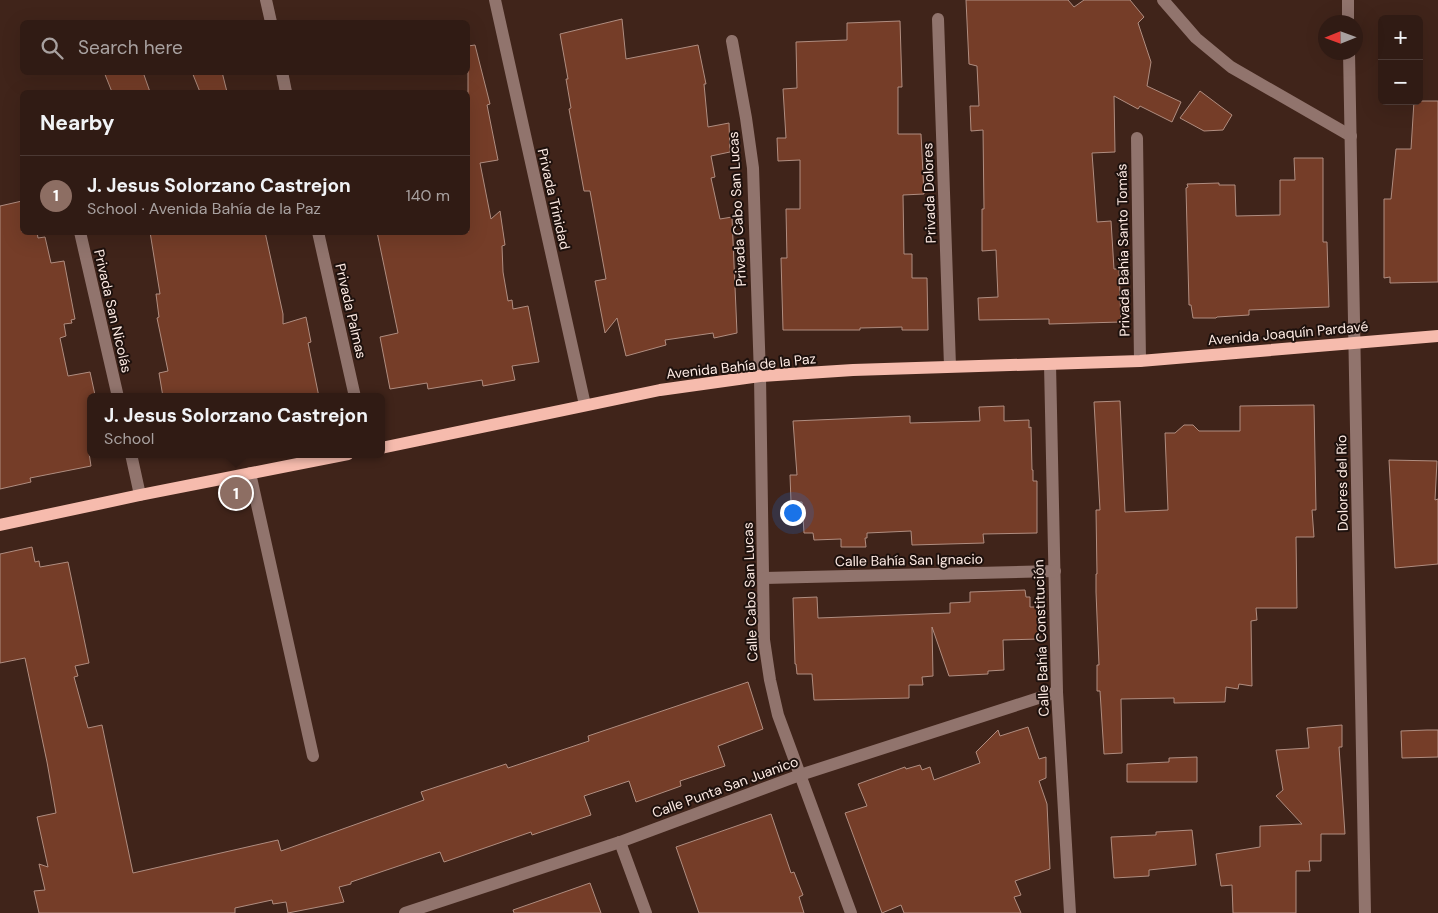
<!DOCTYPE html>
<html lang="en">
<head>
<meta charset="utf-8">
<style>
  body { margin:0; font-family:"DM Sans",sans-serif; background:#38241d; color:#f1f3f6 }
  .controls { position:absolute; right:15px; top:15px; display:grid; overflow:hidden; border-radius:8px; box-shadow:0 5px 20px #0002 }
  .controls button { width:45px; height:45px; display:grid; place-items:center; padding:0; border:0; border-bottom:1px solid #4b3934; background:#301b14; color:#f1f3f6; font:25px sans-serif }
  .compass { position:absolute; left:1318px; top:15px; width:45px; height:45px; border-radius:50%; background:#301b14; box-shadow:0 5px 20px #0002; rotate:269deg }
  .you { position:absolute; left:792px; top:512px; width:18px; height:18px; margin:-12px; border:4px solid #fff; border-radius:50%; background:#1a73e8; box-shadow:0 0 0 8px #1a73e833 }
  .badge { display:grid; place-items:center; width:32px; height:32px; border-radius:50%; background:#f59d8f; color:#fff; font-size:16px; font-weight:700 }
  .pin { position:absolute; translate:-50% -50%; border:2px solid #fff; box-shadow:0 1px 5px #0006 }
  .popup { position:absolute; left:87px; top:393px; width:298px; height:65px; box-sizing:border-box; display:grid; place-content:center; border-radius:8px; background:#301b14; filter:drop-shadow(0 1px 4px #0005); font-size:16px; white-space:nowrap; color:#a8a1a0 }
  .popup b { font-size:19px; color:#f1f3f6 }
  .popup::after { content:''; position:absolute; left:50%; top:100%; margin-left:-10px; border:10px solid transparent; border-top-color:#301b14 }
  .list { margin:0; padding:0; list-style:none }
  h2 { display:flex; justify-content:space-between; align-items:center; height:65px; margin:0; padding:0 20px; font-size:21px }
  h2 small { font-size:16px; font-weight:400; color:#a8a1a0 }
  .list li { display:grid; grid-template-columns:32px 1fr auto; gap:15px; align-items:center; box-sizing:border-box; height:80px; padding:0 20px; border-top:1px solid #4b3934 }
  .list b { display:block; font-size:19px; white-space:nowrap }
  .list p { margin:0; font-size:16px; white-space:nowrap; color:#a8a1a0 }
  .list em { font-size:16px; font-style:normal; color:#a8a1a0 }
  .icon { flex:none; width:28px; height:28px; fill:none; stroke:currentColor; stroke-width:2; stroke-linecap:round; stroke-linejoin:round }
  .map { position:relative; flex:none; width:1438px; height:913px; overflow:hidden }
  .search { position:absolute; background:#301b14; box-shadow:0 5px 20px #0002; left:20px; top:20px; width:450px; height:55px; display:flex; align-items:center; gap:12px; box-sizing:border-box; padding:0 18px; border-radius:8px; color:#a8a1a0; font-size:19px }
  .panel { position:absolute; background:#301b14; box-shadow:0 5px 20px #0002; left:20px; top:90px; width:450px; height:145px; border-radius:8px }
  .map>svg:first-child { display:block }
  .building { fill:#753d28; stroke:#b08d80 }
  .lines { fill:none; stroke-linecap:round; stroke-linejoin:round }
  .minor { stroke:#91746d; stroke-width:12 }
  .major { stroke:#f6bbad; stroke-width:12 }
  .labels { text-anchor:middle; stroke-width:4; stroke-linejoin:round; paint-order:stroke }
  .street-label { font-size:14px; fill:#fdeae3; stroke:#1e110d }
</style>
</head>
<body>
<div class="map">
<svg width="1438" height="913" viewBox="0 0 1438 913">
  <rect width="100%" height="100%" fill="#40241a"/>
  <g class="building">
    <polygon points="966,0 1068,0 1074,7 1084,0 1130,0 1144,17 1138,23 1151,62 1147,86 1181,102 1172,122 1140,106 1138,109 1114,96 1115,152 1092,153 1097,222 1111,221 1114,269 1119,269 1121,322 1049,324 1049,319 979,320 978,298 998,297 997,274 996,250 982,251 982,209 984,209 983,130 971,131 970,106 979,106 977,66 969,64"/>
    <polygon points="622,19 626,59 698,45 706,84 704,84 708,127 729,123 730,152 711,156 715,177 711,178 720,219 732,217 737,333 714,338 713,333 665,340 666,345 626,356 617,318 605,333 595,281 606,279 590,191 584,191 569,109 571,108 566,79 568,79 560,34"/>
    <polygon points="900,21 902,87 898,87 898,134 921,134 924,194 903,195 904,254 912,254 912,278 927,278 928,330 902,330 902,327 860,328 860,330 783,330 781,258 787,258 786,209 800,209 800,160 778,161 777,138 786,138 783,89 797,88 796,42 847,40 847,23"/>
    <polygon points="475,45 490,104 487,105 498,160 480,163 491,219 500,211 505,245 502,246 503,272 508,301 512,300 513,309 528,306 539,362 512,366 515,380 483,386 482,380 428,389 427,383 390,389 380,337 398,333 377,232 468,232 468,46"/>
    <polygon points="104,72 143,72 150,92 112,92"/>
    <polygon points="192,72 222,72 227,92 200,92"/>
    <polygon points="1200,91 1232,115 1223,130 1204,131 1180,118"/>
    <polygon points="1414,101 1438,101 1438,282 1390,283 1390,277 1384,278 1384,199 1391,199 1396,149 1411,149"/>
    <polygon points="1294,158 1323,158 1323,242 1327,242 1329,307 1249,310 1249,315 1217,317 1216,318 1193,318 1191,305 1189,305 1186,188 1188,187 1187,184 1219,183 1219,185 1235,185 1236,216 1280,215 1280,180 1295,180"/>
    <polygon points="22,201 22,232 37,232 38,238 45,237 51,263 64,261 75,319 71,320 72,323 64,324 66,336 60,338 68,376 90,372 95,395 91,397 91,452 89,453 91,466 30,478 31,482 0,489 0,206"/>
    <polygon points="150,232 265,232 283,314 283,324 306,317 311,342 308,343 319,397 163,397 159,373 168,371 157,318 159,317 156,294 160,294"/>
    <polygon points="1120,401 1125,512 1168,510 1165,433 1175,433 1184,425 1193,425 1199,431 1240,431 1240,406 1314,405 1316,510 1312,510 1314,537 1296,537 1297,608 1256,608 1257,620 1251,621 1252,686 1239,684 1238,689 1226,687 1225,702 1174,703 1174,698 1121,699 1122,753 1104,754 1100,691 1097,691 1097,665 1099,665 1096,592 1096,574 1097,574 1096,510 1100,510 1094,402"/>
    <polygon points="1004,406 1004,421 1029,420 1029,428 1031,427 1032,470 1033,470 1033,481 1037,481 1037,533 983,534 984,543 912,545 911,531 867,533 867,538 865,538 866,547 841,547 841,539 814,540 813,533 804,533 802,502 791,502 790,475 797,475 793,421 910,416 910,423 980,421 979,407"/>
    <polygon points="1389,460 1437,461 1435,500 1438,499 1438,564 1395,568"/>
    <polygon points="32,547 35,562 39,561 40,567 68,562 89,663 75,666 78,676 74,677 88,728 102,725 133,873 278,840 281,851 424,800 421,792 506,764 508,768 589,741 588,736 748,682 763,729 718,746 725,766 680,781 681,786 636,802 629,781 584,796 591,815 532,835 531,832 444,862 440,852 351,882 351,884 339,887 344,902 288,913 286,902 273,904 272,900 235,908 235,913 39,913 34,891 45,890 39,864 48,867 37,817 56,813 47,762 25,658 0,663 0,554"/>
    <polygon points="1025,590 1026,597 1030,597 1030,607 1039,607 1040,639 1003,640 1004,670 988,671 988,674 949,676 932,627 933,676 922,677 923,685 909,685 909,698 814,700 812,674 797,674 796,664 795,664 793,598 817,597 818,618 950,613 950,603 970,602 970,592"/>
    <polygon points="1342,725 1342,747 1339,747 1345,834 1321,834 1321,861 1309,861 1310,871 1296,871 1296,913 1233,913 1232,885 1221,886 1216,854 1260,847 1260,826 1302,824 1276,796 1283,790 1276,750 1309,748 1307,728"/>
    <polygon points="1028,727 1039,759 1046,757 1046,778 1039,781 1047,804 1050,869 1015,881 1021,895 1014,897 1021,913 904,913 901,905 882,913 845,813 867,806 858,784 905,767 906,769 920,765 922,770 930,767 934,780 980,763 976,752 998,730 1000,736"/>
    <polygon points="1427,730 1438,730 1438,757 1402,758 1401,731"/>
    <polygon points="1197,757 1197,782 1127,782 1127,764 1169,762 1169,758"/>
    <polygon points="771,814 791,873 794,872 803,895 799,897 804,913 699,913 676,847"/>
    <polygon points="1192,830 1196,865 1149,870 1149,876 1114,878 1111,837 1156,835 1156,832"/>
    <polygon points="590,883 601,913 514,913 513,910"/>
  </g>
  <g class="lines">
    <g class="minor">
      <polyline points="266,0 271,22"/>
      <polyline points="495,0 585,405"/>
      <polyline points="1163,0 1196,38 1231,67 1351,136"/>
      <polyline points="1348,0 1348,22"/>
      <polyline points="938,19 950,366"/>
      <polyline points="732,41 746,118 753,168 760,376 764,640 770,680 778,715 851,913"/>
      <polyline points="1349,52 1365,913"/>
      <polyline points="282,72 286,92"/>
      <polyline points="1137,138 1140,361"/>
      <polyline points="80,232 118,397"/>
      <polyline points="318,232 355,397"/>
      <polyline points="1050,364 1057,692 1070,913"/>
      <polyline points="131,454 140,495"/>
      <polyline points="250,473 313,756"/>
      <polyline points="764,578 1055,571"/>
      <polyline points="620,842 646,913"/>
      <polyline points="405,913 620,842 800,775 1057,692"/>
    </g>
    <g class="major">
      <polyline points="381,448 660,390 760,376 853,370 1140,361 1438,336"/>
      <polyline points="0,525 140,495 348,454"/>
    </g>
  </g>
  <g class="labels">
    <g class="street-label">
      <text transform="translate(929 193) rotate(-92)" y="5">Privada Dolores</text>
      <text transform="translate(554 199) rotate(77)" y="5">Privada Trinidad</text>
      <text transform="translate(737 209) rotate(-93)" y="5">Privada Cabo San Lucas</text>
      <text transform="translate(1123 250) rotate(-91)" y="5">Privada Bahía Santo Tomás</text>
      <text transform="translate(113 311) rotate(77)" y="5">Privada San Nicolás</text>
      <text transform="translate(351 311) rotate(77)" y="5">Privada Palmas</text>
      <text transform="translate(1288 333) rotate(-5)" y="5">Avenida Joaquín Pardavé</text>
      <text transform="translate(741 366) rotate(-6)" y="5">Avenida Bahía de la Paz</text>
      <text transform="translate(1342 483) rotate(-91)" y="5">Dolores del Río</text>
      <text transform="translate(909 560) rotate(-1)" y="5">Calle Bahía San Ignacio</text>
      <text transform="translate(750 592) rotate(-92)" y="5">Calle Cabo San Lucas</text>
      <text transform="translate(1041 638) rotate(-92)" y="5">Calle Bahía Constitución</text>
      <text transform="translate(725 787) rotate(-20)" y="5">Calle Punta San Juanico</text>
    </g>
  </g>
</svg>
<div class="controls">
<button>+</button>
<button>−</button>
</div>
<svg class="compass" viewBox="-18 -18 36 36"><path d="M0-13l5 13h-10z" fill="#e53935"/><path d="M0 13l5-13h-10z" fill="#a8a1a0"/></svg>
<div class="you"></div>
<div class="pin badge" style="left:236px;top:493px;background:#8d6e63">1</div>
<div class="popup"><b>J. Jesus Solorzano Castrejon</b>School</div>
<div class="search"><svg class="icon" aria-label="search" viewBox="0 0 24 24"><circle cx="10" cy="10" r="6"/><path d="M15 15l6 6"/></svg>Search here</div>
<section class="panel">
<h2>Nearby<small></small></h2>
<ul class="list">
<li><span class="badge" style="background:#8d6e63">1</span><div><b>J. Jesus Solorzano Castrejon</b><p>School · Avenida Bahía de la Paz</p></div><em>140 m</em></li>
</ul>
</section>
</div>
</body>
</html>
